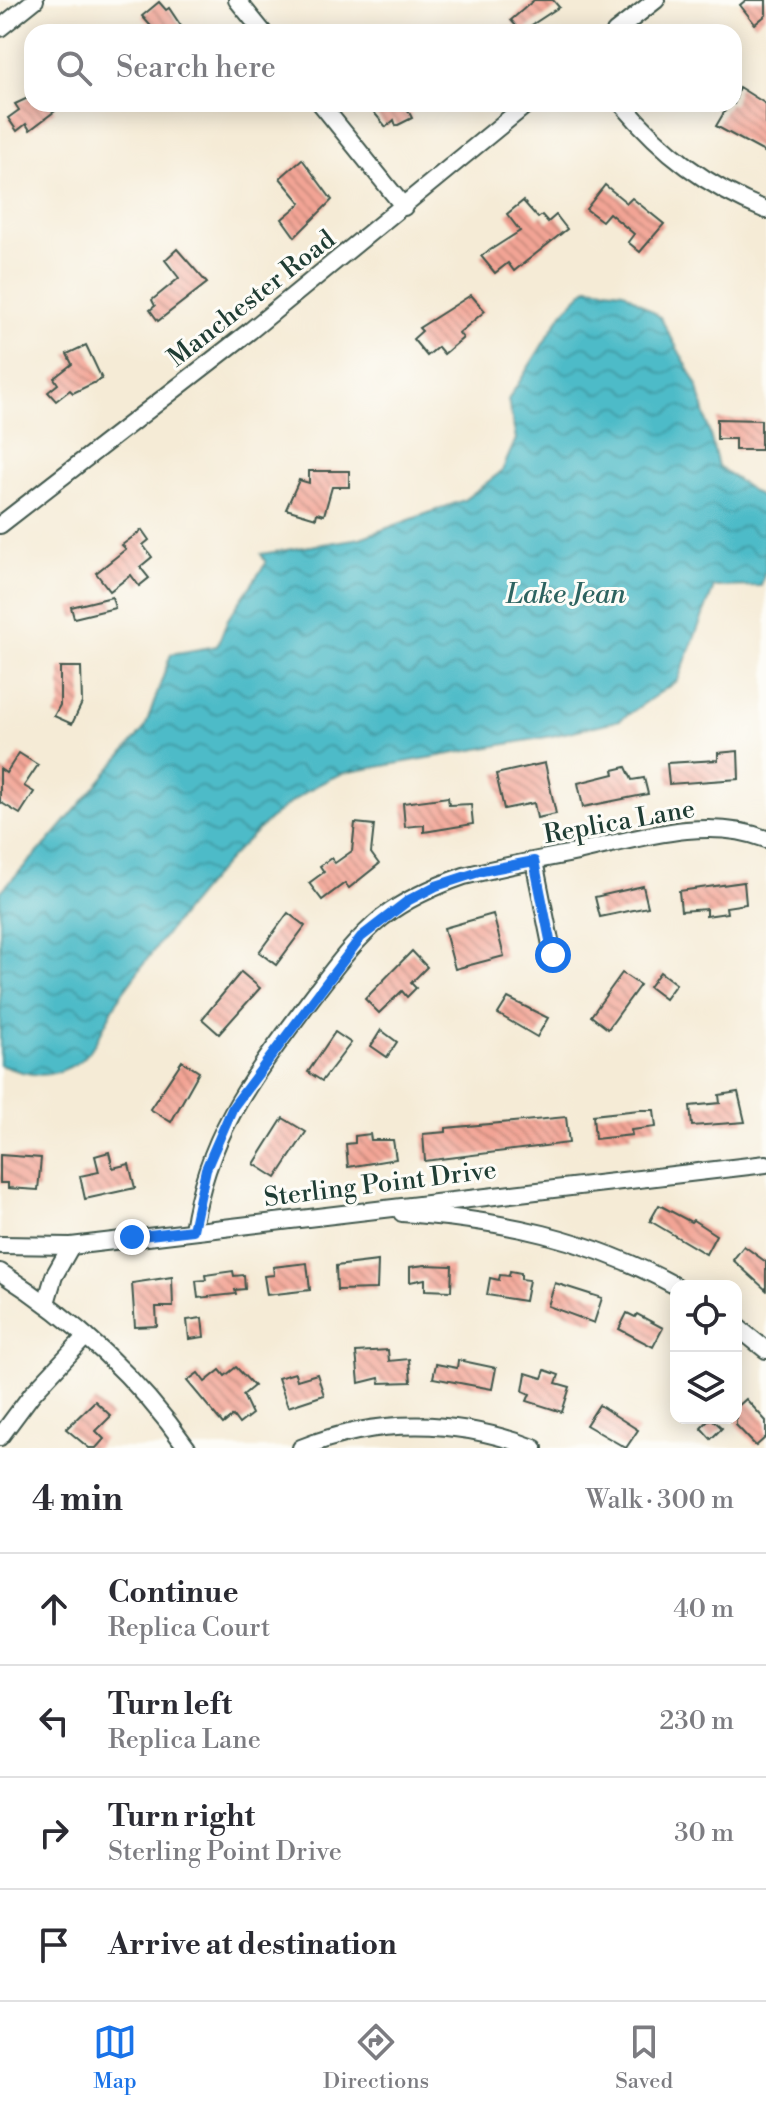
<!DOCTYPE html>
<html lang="en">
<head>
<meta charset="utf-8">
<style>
  body { margin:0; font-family:"Libre Bodoni",serif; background:#f7f7f7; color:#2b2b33 }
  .controls { position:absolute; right:24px; bottom:24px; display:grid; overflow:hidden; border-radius:16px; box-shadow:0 4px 20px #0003 }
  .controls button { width:72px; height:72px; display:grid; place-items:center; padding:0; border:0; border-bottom:2px solid #e1e1e2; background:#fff; color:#2b2b33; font:40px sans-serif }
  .stop { position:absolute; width:24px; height:24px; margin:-18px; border:6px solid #1a73e8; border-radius:50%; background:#fff }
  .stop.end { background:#1a73e8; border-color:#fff; box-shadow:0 2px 8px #0008 }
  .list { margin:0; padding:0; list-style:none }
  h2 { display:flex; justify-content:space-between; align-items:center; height:104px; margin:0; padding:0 32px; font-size:34px }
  h2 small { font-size:26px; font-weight:400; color:#7c7c81 }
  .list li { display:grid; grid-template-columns:52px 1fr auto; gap:24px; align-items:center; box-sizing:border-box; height:112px; padding:0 32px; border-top:2px solid #e1e1e2 }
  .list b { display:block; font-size:30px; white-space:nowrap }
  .list p { margin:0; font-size:26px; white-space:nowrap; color:#7c7c81 }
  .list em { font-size:26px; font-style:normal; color:#7c7c81 }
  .icon { flex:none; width:44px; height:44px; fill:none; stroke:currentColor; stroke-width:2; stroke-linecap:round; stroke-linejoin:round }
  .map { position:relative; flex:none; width:766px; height:1448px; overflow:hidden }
  .search { position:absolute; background:#fff; box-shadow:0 4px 20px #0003; left:24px; right:24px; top:24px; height:88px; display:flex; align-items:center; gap:20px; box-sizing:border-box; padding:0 28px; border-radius:24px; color:#7c7c81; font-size:30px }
  .sheet { height:552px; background:#fff }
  nav { display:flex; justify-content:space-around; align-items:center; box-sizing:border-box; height:112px; border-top:2px solid #e1e1e2; background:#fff; font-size:22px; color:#7c7c81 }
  nav a { display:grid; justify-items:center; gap:4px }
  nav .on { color:#1a73e8 }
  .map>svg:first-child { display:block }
  .water { fill:url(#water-waves); stroke:#367c7e; stroke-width:2 }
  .building { fill:url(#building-back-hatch) }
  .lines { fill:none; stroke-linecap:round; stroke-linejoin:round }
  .minor-casing { stroke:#3f574c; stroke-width:20 }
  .minor { stroke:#fff; stroke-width:16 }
  .route { stroke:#1a73e8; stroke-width:10 }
  .labels { text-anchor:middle; stroke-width:6; stroke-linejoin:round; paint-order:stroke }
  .street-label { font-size:26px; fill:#1f3d34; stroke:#fdfcf7 }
  .water-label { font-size:28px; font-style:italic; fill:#2d6360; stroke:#fdfcf7 }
</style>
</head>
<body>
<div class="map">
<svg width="766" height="1448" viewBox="0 0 766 1448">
  <defs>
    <pattern id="water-waves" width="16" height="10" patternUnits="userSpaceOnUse" patternTransform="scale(2)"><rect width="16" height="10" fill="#4ebbc8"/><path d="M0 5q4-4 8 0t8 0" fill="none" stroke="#4099a3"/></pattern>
    <pattern id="building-back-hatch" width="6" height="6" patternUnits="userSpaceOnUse" patternTransform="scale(2)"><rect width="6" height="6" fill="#f3a495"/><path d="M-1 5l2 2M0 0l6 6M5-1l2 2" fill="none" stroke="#c4877a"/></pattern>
  </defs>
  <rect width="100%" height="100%" fill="#fdfcf7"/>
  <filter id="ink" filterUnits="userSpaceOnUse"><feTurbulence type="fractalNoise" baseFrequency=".0125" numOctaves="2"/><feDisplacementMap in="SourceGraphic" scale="16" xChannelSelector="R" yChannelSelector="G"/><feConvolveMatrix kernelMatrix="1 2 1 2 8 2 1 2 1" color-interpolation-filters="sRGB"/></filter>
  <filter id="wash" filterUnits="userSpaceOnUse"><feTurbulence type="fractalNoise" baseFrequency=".006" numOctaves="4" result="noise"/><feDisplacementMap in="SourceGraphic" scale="32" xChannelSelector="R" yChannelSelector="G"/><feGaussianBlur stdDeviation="1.8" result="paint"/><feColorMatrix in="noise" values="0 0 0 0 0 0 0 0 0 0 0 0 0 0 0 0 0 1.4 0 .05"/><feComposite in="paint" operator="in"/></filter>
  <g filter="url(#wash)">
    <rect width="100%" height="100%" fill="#f5ebd6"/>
    <path class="water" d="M588 287 623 291 660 317 697 384 718 466 763 499 766 569 761 586 714 587 678 680 620 720 552 736 344 773C261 802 177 919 125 989 111 1007 97 1049 80 1061 52 1080 31 1077 0 1065V892L48 842 145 728 171 654 217 646 228 619 266 563 261 554 360 538 464 500 502 471 516 439 508 400 563 312Z"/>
    <g id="blocks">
      <g class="building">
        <polygon points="534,0 553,0 559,7 521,32 511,20"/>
        <polygon points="746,0 766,0 766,15 755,24 740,5"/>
        <polygon points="159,2 166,10 169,8 185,32 156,32 142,16"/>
        <polygon points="739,87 766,104 766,153 716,126 729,104 734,104"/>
        <polygon points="32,96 32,104 50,104 55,111 30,130 26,124 17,131 8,118 19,110 15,104"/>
        <polygon points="367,104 405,104 412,118 396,126 394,120 386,127"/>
        <polygon points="302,159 332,200 295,237 282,219 301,203 280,178"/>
        <polygon points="605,185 627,203 632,198 664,224 640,252 628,242 634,234 609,213 602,221 586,209"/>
        <polygon points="523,201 538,218 542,215 548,222 556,215 567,229 514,271 508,263 495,273 481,256 520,231 507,214"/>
        <polygon points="177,249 207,283 158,321 150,310 155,306 152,300 179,278 165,260"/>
        <polygon points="471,295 485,311 459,333 463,338 444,354 438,347 427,356 413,339 422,331 419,328"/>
        <polygon points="86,345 102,379 73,393 70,390 56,401 48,392 58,384 54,378 72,364 67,354"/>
        <polygon points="717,419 761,420 761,450 735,450 735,439 717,439"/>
        <polygon points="309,471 349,471 349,487 332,487 324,515 317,513 316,518 286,509 299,480 309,483"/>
        <polygon points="142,530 149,540 143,545 152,557 140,567 149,578 139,586 131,575 110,591 96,573 126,549 122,545"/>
        <polygon points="112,597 115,608 74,618 71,607"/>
        <polygon points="60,667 81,667 82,703 72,724 54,716 60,705"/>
        <polygon points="738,751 739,779 669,784 667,763 718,760 718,753"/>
        <polygon points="19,753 38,765 24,786 34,792 20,814 0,802 0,769 6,773"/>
        <polygon points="545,763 556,814 537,818 534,803 504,809 496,774"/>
        <polygon points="626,767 632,780 644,778 648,794 583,807 578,783 614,774 613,770"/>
        <polygon points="448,797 449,805 471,804 473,824 424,832 424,825 405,827 403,803"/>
        <polygon points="355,823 374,825 371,853 379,864 349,888 345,883 322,900 309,883 324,872 320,866 331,858 335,863 352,851"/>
        <polygon points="744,882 746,904 726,907 727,913 706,916 706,909 681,911 679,891"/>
        <polygon points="643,886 648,907 600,917 595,897"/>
        <polygon points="288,913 305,926 276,965 259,952"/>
        <polygon points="493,914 504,956 455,969 444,928"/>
        <polygon points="412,951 427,967 411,983 416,988 407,997 402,991 379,1013 365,999"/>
        <polygon points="241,972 260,988 219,1034 202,1019"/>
        <polygon points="660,972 676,984 665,999 649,987"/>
        <polygon points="622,973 640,985 608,1029 591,1016"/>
        <polygon points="508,998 548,1018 537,1037 498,1014"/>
        <polygon points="381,1030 397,1042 387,1057 371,1046"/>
        <polygon points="335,1032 351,1043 322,1081 308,1072"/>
        <polygon points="182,1061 199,1072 171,1122 150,1109"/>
        <polygon points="738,1092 745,1122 692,1126 690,1106 720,1103 719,1095"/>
        <polygon points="639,1110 654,1110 656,1127 631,1130 632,1135 595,1139 593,1115"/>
        <polygon points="566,1117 569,1143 425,1161 423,1134 446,1132 446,1128"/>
        <polygon points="283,1118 306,1132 276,1178 254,1164"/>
        <polygon points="370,1134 371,1140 393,1140 396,1159 348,1167 346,1144 355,1143 355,1136"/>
        <polygon points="109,1152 113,1168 129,1164 135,1188 85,1199 80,1176 99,1172 95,1156"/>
        <polygon points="0,1155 41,1158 38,1190 8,1188 8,1183 0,1183"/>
        <polygon points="659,1205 691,1222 693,1220 716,1235 706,1254 650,1221"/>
        <polygon points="744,1246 766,1262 766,1290 733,1260"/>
        <polygon points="378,1261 377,1289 337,1290 336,1266"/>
        <polygon points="307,1263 310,1290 267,1295 264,1276 274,1275 273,1267"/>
        <polygon points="425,1265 452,1266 451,1291 425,1290 425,1279 410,1282 410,1267"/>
        <polygon points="233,1271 234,1276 244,1275 245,1289 235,1290 236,1294 198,1298 196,1281 206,1280 205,1275"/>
        <polygon points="510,1271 521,1273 521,1279 529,1280 525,1301 487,1295 490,1278 499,1280 500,1275 509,1276"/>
        <polygon points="172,1277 173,1307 156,1307 157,1326 135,1327 132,1283"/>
        <polygon points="555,1283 602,1298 594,1323 548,1306"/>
        <polygon points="627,1313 635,1317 637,1314 663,1328 653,1347 619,1329"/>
        <polygon points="202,1318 204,1337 189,1339 187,1320"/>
        <polygon points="388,1350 389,1361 409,1359 411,1382 380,1383 379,1378 359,1383 356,1352"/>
        <polygon points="458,1360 496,1368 492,1389 433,1378 436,1364 457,1368"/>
        <polygon points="236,1367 254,1386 243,1395 252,1414 239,1424 233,1416 223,1424 187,1381 198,1373 205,1382 220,1370 225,1376"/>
        <polygon points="545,1370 559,1375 556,1383 570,1387 562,1412 527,1401 530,1394 523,1391 526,1373 542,1378"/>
        <polygon points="295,1373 297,1380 317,1374 324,1395 288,1407 278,1378"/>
        <polygon points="746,1399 766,1421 766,1437 756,1446 736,1425 736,1408"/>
        <polygon points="95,1401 111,1416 96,1431 104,1439 96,1448 89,1448 66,1429"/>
        <polygon points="599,1405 638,1430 626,1448 586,1425"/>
        <polygon points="711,1418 722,1428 711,1439 701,1428"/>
      </g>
    </g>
  </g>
  <g filter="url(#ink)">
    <use href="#blocks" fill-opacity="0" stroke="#3f574c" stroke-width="2"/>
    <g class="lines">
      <defs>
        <g id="minor">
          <polyline points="237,0 263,32"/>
          <polyline points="0,28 35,0"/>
          <polyline points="615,32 656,0"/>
          <polyline points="321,104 404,207"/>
          <path d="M622 104C663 153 706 186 766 210"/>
          <polyline points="0,525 250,331 527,104"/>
          <polyline points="534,861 553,955"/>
          <path d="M402 1213C502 1220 588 1238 676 1286"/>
          <path d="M193 1230C207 1135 252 1078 307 1004 330 974 353 941 383 917 408 898 435 886 464 876 500 867 537 860 573 853 634 840 705 815 766 839"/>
          <polyline points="0,1245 71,1246 766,1164"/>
          <path d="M0 1272C72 1318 138 1378 187 1448"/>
          <polyline points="46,1303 54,1276 71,1246"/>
          <polyline points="736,1326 766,1350"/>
          <polyline points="0,1437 32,1394 86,1336"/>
          <path d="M301 1448C377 1417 458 1419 534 1448"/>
        </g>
      </defs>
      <use href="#minor" class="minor-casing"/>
      <use href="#minor" class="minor"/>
    </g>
  </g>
  <g class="lines" filter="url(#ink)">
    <polyline class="route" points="132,1237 193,1230 206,1169 233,1107 361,937 409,900 436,886 482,871 534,861 553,955"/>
  </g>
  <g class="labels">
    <g class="street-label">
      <text transform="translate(251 298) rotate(-38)" y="9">Manchester Road</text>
      <text transform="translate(619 821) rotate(-10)" y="9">Replica Lane</text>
      <text transform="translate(380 1183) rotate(-7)" y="9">Sterling Point Drive</text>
    </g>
    <g class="water-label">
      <text x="566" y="603">Lake Jean</text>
    </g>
  </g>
</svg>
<div class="controls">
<button><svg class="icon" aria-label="locate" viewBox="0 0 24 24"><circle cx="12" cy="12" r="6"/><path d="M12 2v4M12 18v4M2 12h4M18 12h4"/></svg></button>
<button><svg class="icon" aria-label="layers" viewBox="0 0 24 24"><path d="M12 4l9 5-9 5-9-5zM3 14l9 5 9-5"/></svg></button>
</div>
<div class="stop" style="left:553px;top:955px"></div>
<div class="stop end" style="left:132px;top:1237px"></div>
<div class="search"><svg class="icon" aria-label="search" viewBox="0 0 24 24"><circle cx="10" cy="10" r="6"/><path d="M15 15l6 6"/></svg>Search here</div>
</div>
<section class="sheet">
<h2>4 min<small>Walk · 300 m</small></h2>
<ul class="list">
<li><svg class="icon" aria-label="ahead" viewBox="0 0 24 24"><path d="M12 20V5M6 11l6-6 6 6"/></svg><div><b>Continue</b><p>Replica Court</p></div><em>40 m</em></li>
<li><svg class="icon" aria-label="left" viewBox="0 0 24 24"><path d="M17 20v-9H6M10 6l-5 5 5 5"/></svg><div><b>Turn left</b><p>Replica Lane</p></div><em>230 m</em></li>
<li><svg class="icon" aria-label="right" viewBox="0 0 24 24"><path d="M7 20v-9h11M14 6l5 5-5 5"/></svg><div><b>Turn right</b><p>Sterling Point Drive</p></div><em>30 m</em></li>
<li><svg class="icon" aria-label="arrive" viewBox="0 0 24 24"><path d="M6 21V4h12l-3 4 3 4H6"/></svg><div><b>Arrive at destination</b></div></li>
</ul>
</section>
<nav>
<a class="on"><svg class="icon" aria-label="map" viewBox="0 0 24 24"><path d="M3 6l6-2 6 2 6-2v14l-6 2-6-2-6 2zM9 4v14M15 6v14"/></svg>Map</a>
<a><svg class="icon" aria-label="directions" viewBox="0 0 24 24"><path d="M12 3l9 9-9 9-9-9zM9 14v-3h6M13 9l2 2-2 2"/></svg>Directions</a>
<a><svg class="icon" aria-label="saved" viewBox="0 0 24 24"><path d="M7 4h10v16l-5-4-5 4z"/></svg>Saved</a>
</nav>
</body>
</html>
